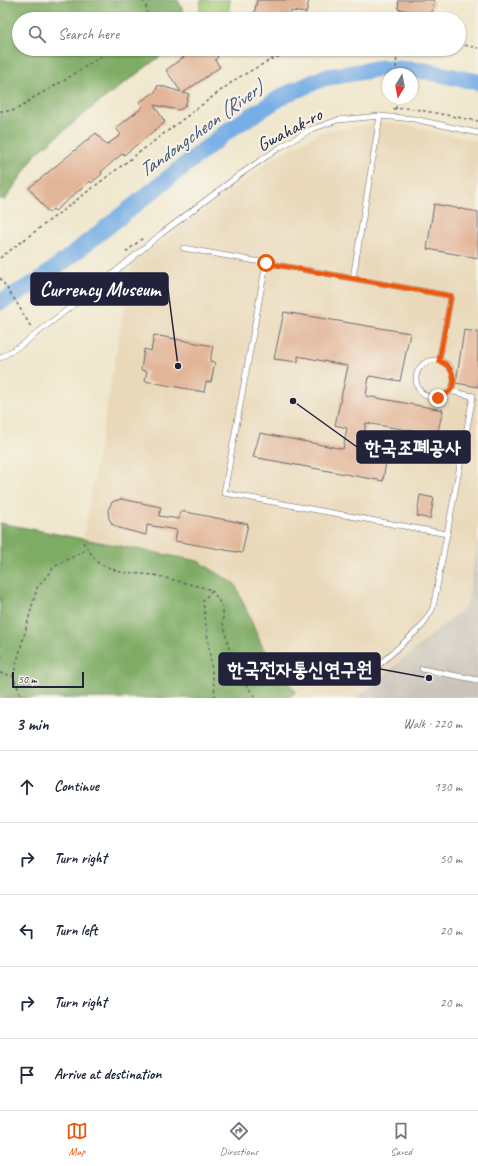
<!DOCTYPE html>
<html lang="en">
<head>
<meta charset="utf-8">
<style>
  body { margin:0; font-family:Caveat,"Poor Story",sans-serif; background:#f2f2f3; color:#1f2937 }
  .compass { position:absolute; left:382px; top:68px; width:36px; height:36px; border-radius:50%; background:#fff; box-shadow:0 1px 3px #0004; rotate:190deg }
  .scale { position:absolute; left:12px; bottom:10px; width:72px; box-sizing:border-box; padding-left:4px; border:2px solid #22223b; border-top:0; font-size:11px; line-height:14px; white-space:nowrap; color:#22223b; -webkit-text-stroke:3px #f7f3e8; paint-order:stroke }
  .stop { position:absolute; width:12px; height:12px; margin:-9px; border:3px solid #ea580c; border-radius:50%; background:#fff }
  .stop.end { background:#ea580c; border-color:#fff; box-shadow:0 1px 4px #0008 }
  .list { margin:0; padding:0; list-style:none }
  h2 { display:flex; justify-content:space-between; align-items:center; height:52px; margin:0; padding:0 16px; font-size:17px }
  h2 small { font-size:13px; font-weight:400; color:#747a83 }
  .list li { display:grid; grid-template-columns:26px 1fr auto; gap:12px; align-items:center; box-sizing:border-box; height:72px; padding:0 16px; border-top:1px solid #e0e1e3 }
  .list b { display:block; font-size:15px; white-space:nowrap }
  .list em { font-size:13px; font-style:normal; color:#747a83 }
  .icon { flex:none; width:22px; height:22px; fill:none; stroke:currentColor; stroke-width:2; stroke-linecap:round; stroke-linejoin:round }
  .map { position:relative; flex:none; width:478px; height:698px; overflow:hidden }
  .search { position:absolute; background:#fff; box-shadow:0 1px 3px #0004; left:12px; right:12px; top:12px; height:44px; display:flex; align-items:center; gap:10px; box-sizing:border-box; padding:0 14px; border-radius:22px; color:#747a83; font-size:15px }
  .sheet { height:412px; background:#fff }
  nav { display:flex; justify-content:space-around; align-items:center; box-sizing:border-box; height:56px; border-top:1px solid #e0e1e3; background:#fff; font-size:11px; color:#747a83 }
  nav a { display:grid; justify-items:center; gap:2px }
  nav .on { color:#ea580c }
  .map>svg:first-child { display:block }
  .built { fill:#e9d9ba }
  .industrial { fill:#c9c3b8 }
  .green { fill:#9dc773; stroke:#607457 }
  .forest { fill:#7eac65; stroke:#506750 }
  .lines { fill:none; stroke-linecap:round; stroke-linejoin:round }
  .river { stroke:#78aee6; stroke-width:17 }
  .building { fill:#e2b598 }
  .lane-casing { stroke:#6a676e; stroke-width:6 }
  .path { stroke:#6a676e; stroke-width:1.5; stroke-dasharray:3 3; stroke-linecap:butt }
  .lane { stroke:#fff; stroke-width:5 }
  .route { stroke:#ea580c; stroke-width:5 }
  .labels { text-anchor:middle; stroke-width:4; stroke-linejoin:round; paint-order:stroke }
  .street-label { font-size:19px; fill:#22223b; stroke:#f7f3e8 }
  .water-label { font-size:20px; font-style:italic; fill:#405377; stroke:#f7f3e8 }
  .leader { fill:none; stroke:#22223b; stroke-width:1.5 }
  .callout-dot { fill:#22223b; stroke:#f7f3e8; stroke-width:1.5 }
  .callout { fill:#22223b; stroke:#22223b; stroke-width:1.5 }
  .callout-label { font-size:20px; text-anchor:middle; font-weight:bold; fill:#fff }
</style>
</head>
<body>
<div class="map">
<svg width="478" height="698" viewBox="0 0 478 698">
  <rect width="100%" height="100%" fill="#f7f3e8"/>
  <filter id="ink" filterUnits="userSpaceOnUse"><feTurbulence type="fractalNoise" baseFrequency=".025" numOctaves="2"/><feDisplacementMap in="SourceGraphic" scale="8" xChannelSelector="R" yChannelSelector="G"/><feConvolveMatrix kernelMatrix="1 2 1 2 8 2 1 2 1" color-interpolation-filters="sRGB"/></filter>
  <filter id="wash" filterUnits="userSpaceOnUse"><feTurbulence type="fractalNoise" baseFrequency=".012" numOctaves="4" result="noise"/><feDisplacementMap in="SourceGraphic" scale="16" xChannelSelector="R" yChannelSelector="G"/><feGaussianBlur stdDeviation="0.9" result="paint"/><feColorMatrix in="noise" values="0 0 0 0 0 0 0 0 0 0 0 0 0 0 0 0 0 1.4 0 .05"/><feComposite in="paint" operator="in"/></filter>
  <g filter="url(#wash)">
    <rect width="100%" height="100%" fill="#f0e8ce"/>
    <polygon class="built" points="385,122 416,127 478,141 478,540 467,605 357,698 301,698 263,648 235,584 83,539 132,263 278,155 322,132"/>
    <polygon class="industrial" points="478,540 478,698 357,698 467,605"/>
    <polygon class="green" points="201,0 230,0 227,19 220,19 199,15"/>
    <g class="forest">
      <polygon points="0,0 178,0 187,19 19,19 19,49 170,49 90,109 36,154 5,200 0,199"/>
      <polygon points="0,523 198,561 235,584 263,648 296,692 288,698 0,698"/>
    </g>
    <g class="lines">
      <polyline class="river" points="0,302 39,281 229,130 283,96 323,78 382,68 425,71 478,82"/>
    </g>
    <g id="blocks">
      <g class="building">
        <polygon points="257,0 309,0 306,13 291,11 290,19 275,15 274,19 253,19"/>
        <polygon points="399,0 434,0 431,16 398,9"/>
        <polygon points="195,49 212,49 218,57 215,60 220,67 183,93 189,94 185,106 181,109 178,110 154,105 165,122 124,155 123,153 101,172 102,174 91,183 90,181 55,211 53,209 49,213 29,188 96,133 106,145 121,135 116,128 143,107 139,102 155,92 158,85 181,92 166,70"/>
        <polygon points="434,204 478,212 478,258 427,249"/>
        <polygon points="284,312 410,333 400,381 369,376 366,396 443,410 437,435 366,423 361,451 387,455 383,481 253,457 260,433 343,449 347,428 335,425 348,366 298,356 298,362 274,359"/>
        <polygon points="464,330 478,332 478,387 456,383"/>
        <polygon points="154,335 213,346 210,361 215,362 211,382 206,382 204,392 145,381 147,371 141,370 144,349 151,351"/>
        <polygon points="420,495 434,498 430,519 417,516"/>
        <polygon points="121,499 161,507 159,516 179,519 180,511 248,524 242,553 175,541 177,530 147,525 146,535 119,528 112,524 109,518 108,510 112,502"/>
      </g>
    </g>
  </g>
  <g filter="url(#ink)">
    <use href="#blocks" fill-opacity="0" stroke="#6a676e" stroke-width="1"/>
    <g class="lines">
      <defs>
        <g id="lane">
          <polyline points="183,248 451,296 439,361"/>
          <polyline points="266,263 224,493 447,534"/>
          <polyline points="353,278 380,116"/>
          <polyline points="0,358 23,344 104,281 161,234 242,173 279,148 312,129 338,120 380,116 414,119 478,133"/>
          <circle cx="435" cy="379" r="19"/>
          <polyline points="422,669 478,680"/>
          <polyline points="362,672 379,665 422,626 433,608 473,396 449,391"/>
        </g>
      </defs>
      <use href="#lane" class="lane-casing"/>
      <g class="path">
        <polyline points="143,0 146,6 147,19"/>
        <polyline points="459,44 478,48"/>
        <polyline points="396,74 397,49"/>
        <polyline points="393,109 409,108 478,121"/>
        <polyline points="396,109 396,98"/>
        <polyline points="0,111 12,111 23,106 31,99 65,80 112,49"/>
        <polyline points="126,252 144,237"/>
        <polyline points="0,258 236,79 272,59 300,49"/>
        <polyline points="0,278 15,300 31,327"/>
        <polyline points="83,542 98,563 120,572 154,575 212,590 203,601 215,694 214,698"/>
        <polyline points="212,590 223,608 223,623 231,657 240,677 256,698"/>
        <polyline points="0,673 13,676 22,698"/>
        <polyline points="13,676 37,588 54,567 87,549"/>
      </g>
      <use href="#lane" class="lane"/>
    </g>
  </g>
  <g class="lines" filter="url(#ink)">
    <path class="route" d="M266 263 451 296 439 361C452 365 458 380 450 391 447 394 443 396 438 398"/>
  </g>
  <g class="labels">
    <g class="street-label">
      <text transform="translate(289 129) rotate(-28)" y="7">Gwahak-ro</text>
    </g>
    <g class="water-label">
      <text transform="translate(200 129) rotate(-36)" y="7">Tandongcheon (River)</text>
    </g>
  </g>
  <path class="leader" d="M178 366L168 289M293 401L357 447M429 678L380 669"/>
  <g class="callout-dot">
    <circle cx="178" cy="366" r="4"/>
    <circle cx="293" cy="401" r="4"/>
    <circle cx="429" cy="678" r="4"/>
  </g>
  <g class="callout">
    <rect x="31" y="273" width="137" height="32" rx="4"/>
    <rect x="357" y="431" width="113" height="32" rx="4"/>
    <rect x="219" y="653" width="161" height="32" rx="4"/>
  </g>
  <g class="callout-label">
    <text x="100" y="296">Currency Museum</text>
    <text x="413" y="454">한국조폐공사</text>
    <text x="300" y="676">한국전자통신연구원</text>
  </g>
</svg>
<svg class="compass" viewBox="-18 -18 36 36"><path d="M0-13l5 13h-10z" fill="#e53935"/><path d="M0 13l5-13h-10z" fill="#747a83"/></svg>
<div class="scale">50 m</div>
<div class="stop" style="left:266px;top:263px"></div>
<div class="stop end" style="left:438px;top:398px"></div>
<div class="search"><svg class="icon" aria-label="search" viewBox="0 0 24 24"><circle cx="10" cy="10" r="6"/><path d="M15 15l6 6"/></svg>Search here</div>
</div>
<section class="sheet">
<h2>3 min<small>Walk · 220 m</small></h2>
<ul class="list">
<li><svg class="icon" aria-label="ahead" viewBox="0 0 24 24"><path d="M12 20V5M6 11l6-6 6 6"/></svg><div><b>Continue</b></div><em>130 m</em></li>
<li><svg class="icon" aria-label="right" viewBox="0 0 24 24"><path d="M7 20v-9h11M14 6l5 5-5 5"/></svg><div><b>Turn right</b></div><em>50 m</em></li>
<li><svg class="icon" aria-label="left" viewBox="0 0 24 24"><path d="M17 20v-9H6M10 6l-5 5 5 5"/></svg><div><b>Turn left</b></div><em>20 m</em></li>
<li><svg class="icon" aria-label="right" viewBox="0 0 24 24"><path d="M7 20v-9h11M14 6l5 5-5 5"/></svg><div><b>Turn right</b></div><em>20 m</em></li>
<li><svg class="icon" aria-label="arrive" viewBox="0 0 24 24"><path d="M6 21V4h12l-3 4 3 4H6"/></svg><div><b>Arrive at destination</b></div></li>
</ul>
</section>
<nav>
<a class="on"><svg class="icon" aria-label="map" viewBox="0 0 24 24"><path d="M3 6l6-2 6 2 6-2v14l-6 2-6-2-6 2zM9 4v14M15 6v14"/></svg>Map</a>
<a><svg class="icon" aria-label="directions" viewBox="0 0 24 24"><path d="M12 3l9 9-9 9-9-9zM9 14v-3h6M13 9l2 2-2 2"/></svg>Directions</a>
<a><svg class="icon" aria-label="saved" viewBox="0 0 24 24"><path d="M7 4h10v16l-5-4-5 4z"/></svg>Saved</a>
</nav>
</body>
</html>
